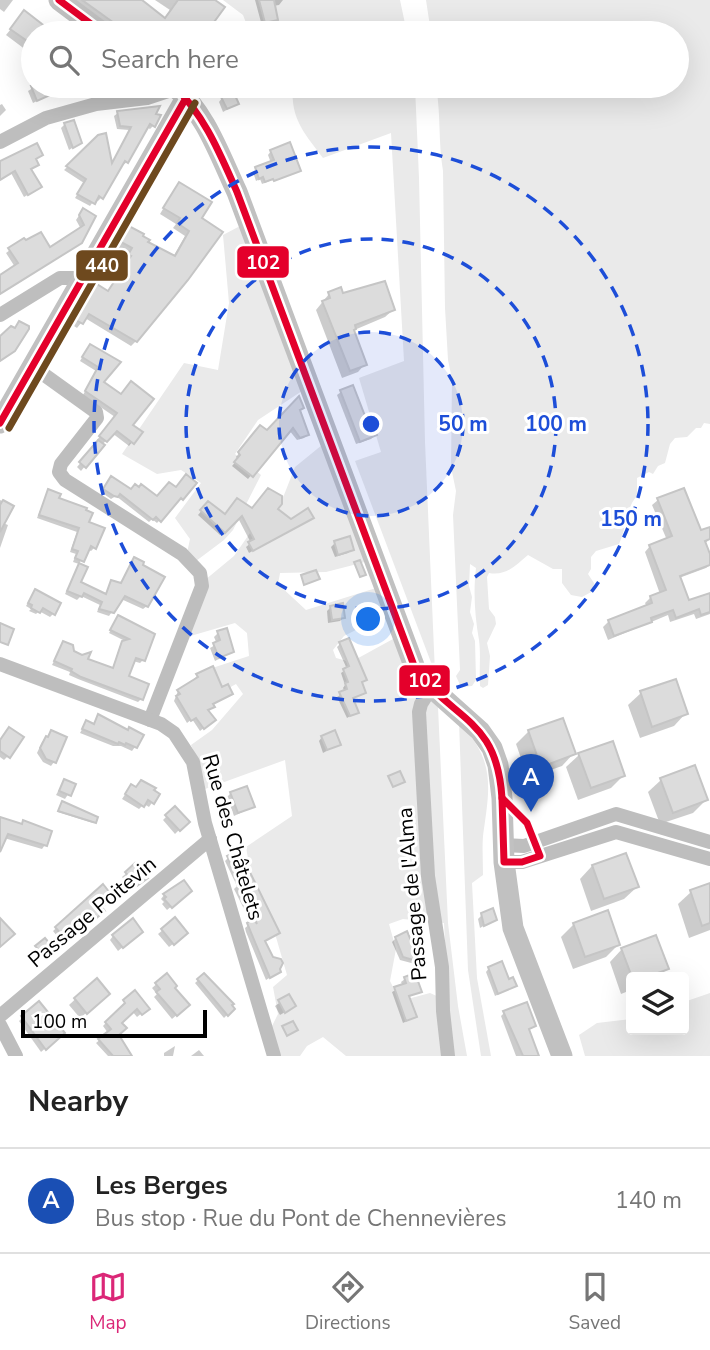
<!DOCTYPE html>
<html lang="en">
<head>
<meta charset="utf-8">
<style>
  body { margin:0; font-family:"Nunito Sans",sans-serif; background:#f6f6f6; color:#222 }
  .controls { position:absolute; right:21px; bottom:21px; display:grid; overflow:hidden; border-radius:7px; box-shadow:0 7px 28px #0002 }
  .controls button { width:63px; height:63px; display:grid; place-items:center; padding:0; border:0; border-bottom:2px solid #e0e0e0; background:#fff; color:#222; font:35px sans-serif }
  .scale { position:absolute; left:21px; bottom:18px; width:186px; box-sizing:border-box; padding-left:7px; border:4px solid #000; border-top:0; font-size:19px; line-height:24px; white-space:nowrap; color:#000; -webkit-text-stroke:5px #fff; paint-order:stroke }
  .you { position:absolute; left:369px; top:620px; width:24px; height:24px; margin:-18px; border:5px solid #fff; border-radius:50%; background:#1a73e8; box-shadow:0 0 0 10px #1a73e833 }
  .badge { display:grid; place-items:center; width:46px; height:46px; border-radius:50%; background:#db2777; color:#fff; font-size:23px; font-weight:700 }
  .pin { position:absolute; translate:-50% -58px; filter:drop-shadow(0 2px 4px #0008) }
  .pin::after { content:''; position:absolute; top:37px; width:24px; height:21px; background:inherit; clip-path:polygon(0 0,100% 0,50% 100%) }
  .list { margin:0; padding:0; list-style:none }
  h2 { display:flex; justify-content:space-between; align-items:center; height:91px; margin:0; padding:0 28px; font-size:30px }
  h2 small { font-size:23px; font-weight:400; color:#767676 }
  .list li { display:grid; grid-template-columns:46px 1fr auto; gap:21px; align-items:center; box-sizing:border-box; height:105px; padding:0 28px; border-top:2px solid #e0e0e0 }
  .list b { display:block; font-size:26px; white-space:nowrap }
  .list p { margin:0; font-size:23px; white-space:nowrap; color:#767676 }
  .list em { font-size:23px; font-style:normal; color:#767676 }
  .icon { flex:none; width:38px; height:38px; fill:none; stroke:currentColor; stroke-width:2; stroke-linecap:round; stroke-linejoin:round }
  .map { position:relative; flex:none; width:710px; height:1056px; overflow:hidden }
  .search { position:absolute; background:#fff; box-shadow:0 7px 28px #0002; left:21px; right:21px; top:21px; height:77px; display:flex; align-items:center; gap:18px; box-sizing:border-box; padding:0 24px; border-radius:38px; color:#767676; font-size:26px }
  .sheet { height:196px; background:#fff }
  nav { display:flex; justify-content:space-around; align-items:center; box-sizing:border-box; height:98px; border-top:2px solid #e0e0e0; background:#fff; font-size:19px; color:#767676 }
  nav a { display:grid; justify-items:center; gap:4px }
  nav .on { color:#db2777 }
  .map>svg:first-child { display:block }
  .green { fill:#eaeaea; fill-rule:evenodd }
  .shadow { fill:#0003 }
  .building { fill:#dcdcdc; stroke:#c5c5c5; stroke-width:2 }
  .lines { fill:none; stroke-linecap:round; stroke-linejoin:round }
  .minor { stroke:#bebebe; stroke-width:14 }
  .secondary { stroke:#c1c1c1; stroke-width:21 }
  .bus-1-casing { stroke:#fff; stroke-width:12 }
  .bus-2-casing { stroke:#fff; stroke-width:12 }
  .bus-1 { stroke:#e4002b; stroke-width:7 }
  .bus-2 { stroke:#6e491e; stroke-width:7 }
  .ring { fill:none; stroke:#1d4ed8; stroke-width:3.5; stroke-dasharray:12 9 }
  .labels { text-anchor:middle; stroke-width:6; stroke-linejoin:round; paint-order:stroke }
  .street-label { font-size:21px; fill:#000; stroke:#fff }
  .centre { fill:#1d4ed8; stroke:#fff; stroke-width:3.5 }
  .ring-label { font-size:21px; text-anchor:middle; font-weight:bold; fill:#1d4ed8; stroke:#fff; stroke-width:6; stroke-linejoin:round; paint-order:stroke }
  .line-badge { stroke:#fff; stroke-width:2.5 }
  .badge-label { font-size:19px; text-anchor:middle; font-weight:bold; fill:#fff }
</style>
</head>
<body>
<div class="map">
<svg width="710" height="1056" viewBox="0 0 710 1056">
  <rect width="100%" height="100%" fill="#fff"/>
  <g class="green">
    <polygon points="223,0 400,0 407,33 250,33 243,15"/>
    <path d="M426 0H710V424L704 423 701 428H696L687 437 675 438 670 444 665 463 658 466 653 474 649 472 637 478V496C626 507 626 530 619 544L596 551 591 557V569L588 574 594 583 593 591 582 597 571 595 562 583V569H553L528 555C516 565 507 576 489 573L487 577 489 609 495 617 496 624 487 643 490 656 488 685 483 688 480 686C479 671 481 655 479 640 475 617 473 593 476 568L470 564 469 586 472 597 470 612 474 624 472 633 475 641 476 680 472 686 461 687 456 676 460 670 453 515 456 491 451 467 452 379 448 360 445 308 443 171C438 142 441 114 436 86H677V33H431Z"/>
    <path d="M293 86H415L419 178 425 442 435 673 355 461 381 452 359 378 404 361 391 133 323 158C304 133 290 118 293 86Z"/>
    <polygon points="240,226 302,391 258,420 235,454 261,475 233,530 224,540 196,561 187,553 190,539 175,518 201,483 181,470 157,474 122,454 184,363 218,370 229,303 223,235"/>
    <path d="M322 445 365 562 326 572 280 573 278 584 306 610 376 588 385 615 344 636 333 650 336 658 351 662 393 639 418 697 430 700 438 707 448 923 458 1006 467 1056H346L323 1037 307 1046 300 1056H278L272 1026 278 1014 273 987 287 975 269 913 249 922 242 882 250 870 246 847 292 816 285 760 205 789 200 765 191 745 212 730 243 694 236 684 209 699 203 671 249 656 247 633 235 623 187 637 205 580 234 556 250 533 274 512 284 495 295 467ZM403 919 444 923 448 1001 430 993 400 1001 390 981 396 949 389 924Z"/>
    <path d="M459 722C464 729 472 736 476 744 495 773 487 804 483 836 482 848 483 862 483 875L472 883 477 978 491 1056H481L468 970Z"/>
    <polygon points="710,993 710,1056 585,1056 579,1035 597,1023 631,1019 631,1030 684,1030 684,1002"/>
  </g>
  <g class="shadow">
    <polygon points="0,0 13,0 4,12 0,9"/>
    <polygon points="66,0 139,0 164,19 170,10 155,0 212,0 223,8 204,33 103,33"/>
    <polygon points="255,0 283,0 279,5 273,6 276,19 273,23 262,26"/>
    <polygon points="24,13 52,33 33,33 33,50 30,53 6,35"/>
    <polygon points="36,86 53,86 56,91 33,103 28,91"/>
    <polygon points="222,98 237,104 223,112 219,102"/>
    <polygon points="2,104 6,110 0,116 0,105"/>
    <polygon points="157,108 153,126 150,129 146,127 127,162 123,165 121,164 102,197 98,201 95,199 90,206 75,198 84,183 64,170 99,137 111,165 129,130 117,129 114,116 118,113"/>
    <polygon points="65,124 80,143 69,150 61,128"/>
    <polygon points="271,151 297,170 262,184 260,179 256,181 253,172 271,163 268,155"/>
    <polygon points="41,155 34,160 29,170 36,190 24,197 11,173 0,180 0,162"/>
    <polygon points="175,189 209,203 136,341 131,346 85,318 77,328 71,324 91,289 96,285 107,292 128,261 125,260 128,253 116,247 125,232 173,257 185,236 173,228 176,224 160,214"/>
    <polygon points="80,214 94,217 81,242 0,293 0,277 15,267 6,253 10,250 25,243 50,249 81,229 76,220"/>
    <polygon points="329,294 393,310 385,317 352,331 365,364 358,372 342,378 316,310"/>
    <polygon points="87,349 118,363 102,383 131,425 140,432 129,446 112,433 81,471 77,467 99,442 97,440 115,417 83,395 96,371 80,361"/>
    <polygon points="341,392 375,435 371,439 356,444 337,395"/>
    <polygon points="298,411 307,434 304,438 297,440 289,430 248,479 232,466 238,459 236,457 257,430 267,432"/>
    <polygon points="109,481 156,499 195,484 157,523 152,519 149,522 116,496 111,499 101,492"/>
    <polygon points="48,491 87,523 94,548 91,551 87,549 79,564 73,562 76,554 70,552 77,532 37,518"/>
    <polygon points="0,500 12,506 3,523 8,525 0,548"/>
    <polygon points="658,500 700,532 710,533 710,539 704,544 710,565 706,568 679,578 688,602 710,595 710,614 696,619 694,614 670,622 668,615 608,640 603,627 609,621 647,607 645,603 651,597 660,594 645,552 650,546 667,540 652,505"/>
    <polygon points="208,503 225,515 252,509 291,522 312,518 249,553 246,547 251,543 238,518 220,535 198,515"/>
    <polygon points="335,543 352,549 348,553 335,557 331,547"/>
    <polygon points="134,559 147,606 143,609 121,599 109,616 97,612 100,605 81,596 77,600 65,594 79,565 79,583 105,595 112,582 120,584"/>
    <polygon points="33,594 53,614 50,617 39,611 36,614 29,611 31,609 26,606"/>
    <polygon points="331,607 343,618 340,621 328,623 327,611"/>
    <polygon points="118,618 143,660 140,663 133,661 127,677 141,699 138,702 78,679 69,675 70,672 52,665 63,643 73,653 86,660 112,670 120,646 125,641 109,633"/>
    <polygon points="218,633 232,652 215,661 210,648 217,644 214,637"/>
    <polygon points="340,644 365,680 360,683 364,692 351,699 357,712 347,718 337,697 345,692 343,688 345,685 341,673 347,669 337,647"/>
    <polygon points="212,669 221,689 231,694 212,705 207,711 210,723 200,731 192,719 187,723 174,701 178,691 195,681 194,679 197,676"/>
    <polygon points="641,693 686,713 674,726 640,738 628,705"/>
    <polygon points="99,716 135,747 132,751 121,746 113,746 80,733 86,722 93,725"/>
    <polygon points="529,731 574,753 562,766 528,778 516,744"/>
    <polygon points="51,733 54,762 51,766 43,762 37,753 42,742"/>
    <polygon points="322,737 339,744 323,753 319,741"/>
    <polygon points="0,741 8,756 4,760 0,757"/>
    <polygon points="579,755 623,776 611,788 578,800 566,767"/>
    <polygon points="661,780 706,800 693,813 660,824 648,792"/>
    <polygon points="64,781 74,785 65,799 56,795"/>
    <polygon points="128,790 158,794 149,807 144,804 139,809 122,799"/>
    <polygon points="231,793 253,807 234,816 227,797"/>
    <polygon points="62,803 94,822 93,823 58,812"/>
    <polygon points="175,808 187,822 175,834 163,820"/>
    <polygon points="0,819 20,825 24,822 45,845 42,849 4,838 0,840"/>
    <polygon points="228,858 277,933 264,942 279,972 266,980 246,932 245,928 251,923 234,889 237,886 225,861"/>
    <polygon points="135,866 145,878 133,889 122,877"/>
    <polygon points="592,866 637,887 624,899 591,911 580,879"/>
    <polygon points="710,885 710,930 689,938 678,904 691,892"/>
    <polygon points="103,887 99,914 90,922 87,918 67,936 62,931 57,936 53,931"/>
    <polygon points="186,894 167,910 162,904 164,902 161,899 164,895"/>
    <polygon points="482,915 495,919 480,928 478,919"/>
    <polygon points="175,920 182,937 169,947 158,934"/>
    <polygon points="574,924 618,945 606,957 573,969 561,937"/>
    <polygon points="137,935 118,951 110,940 113,936"/>
    <polygon points="396,938 418,961 415,964 400,960 392,942"/>
    <polygon points="48,945 37,955 33,951 36,947"/>
    <polygon points="622,949 667,969 658,977 631,977 631,990 621,994 610,962"/>
    <polygon points="489,968 508,981 515,986 495,996 486,972"/>
    <polygon points="167,975 173,988 188,1005 172,1019 154,997 157,994 152,988"/>
    <polygon points="204,975 233,1009 224,1018 195,983"/>
    <polygon points="414,976 420,991 407,998 415,1017 403,1023 392,992 403,986 401,982 405,979"/>
    <polygon points="96,980 102,1000 80,1018 69,1005"/>
    <polygon points="135,993 148,1008 137,1017 132,1011 121,1022 117,1035 130,1056 108,1056 96,1043 108,1033 103,1026"/>
    <polygon points="289,996 290,1009 280,1015 275,1006"/>
    <polygon points="38,1004 63,1033 41,1052 19,1021"/>
    <polygon points="504,1013 534,1025 528,1030 537,1056 516,1056 501,1016"/>
    <polygon points="175,1046 173,1056 164,1056 164,1053"/>
    <polygon points="199,1050 204,1056 191,1056"/>
  </g>
  <g class="building">
    <polygon points="82,0 142,0 165,18 178,0 215,0 225,7 206,33 199,28 196,31 183,26 178,33 128,33"/>
    <polygon points="259,0 274,0 278,20 265,23"/>
    <polygon points="24,10 42,24 55,33 33,33 33,45 10,29"/>
    <polygon points="31,86 70,86 37,101"/>
    <polygon points="233,91 239,104 227,109 221,97"/>
    <polygon points="160,106 156,114 161,115 155,127 150,124 128,163 125,161 103,199 99,196 95,204 77,194 86,179 66,166 98,135 106,133 112,163 131,127 120,126 117,111"/>
    <polygon points="74,120 82,143 73,148 64,123"/>
    <polygon points="290,142 301,171 274,181 273,179 265,182 263,177 259,179 255,167 274,160 270,150"/>
    <polygon points="37,143 43,155 36,159 39,165 31,169 42,187 28,195 15,171 0,180 0,161"/>
    <polygon points="179,182 212,202 202,218 223,232 188,280 137,342 89,314 83,324 74,319 95,283 108,291 131,256 128,255 132,248 119,241 129,226 144,234 143,236 150,240 148,242 175,256 189,231 177,223 180,218 163,208"/>
    <polygon points="83,208 96,216 82,243 0,294 0,275 18,263 8,248 24,238 26,240 41,232 50,247 84,225 79,215"/>
    <polygon points="385,281 395,310 355,325 356,329 354,330 367,365 350,371 322,301 330,298 328,292 341,287 343,293"/>
    <polygon points="19,321 29,326 29,329 15,351 0,361 0,336 11,326 15,328"/>
    <polygon points="90,344 121,362 104,382 121,394 131,381 154,399 133,425 143,432 134,444 117,431 107,442 99,436 117,413 85,391 98,367 82,357"/>
    <polygon points="353,385 367,421 371,420 377,435 360,442 340,390"/>
    <polygon points="299,396 304,408 300,410 309,435 300,438 293,428 253,477 234,462 240,455 238,452 260,425 267,430"/>
    <polygon points="98,440 105,445 86,468 79,462"/>
    <polygon points="186,474 197,483 183,500 181,498 161,522 156,517 153,520 120,494 118,497 114,496 103,489 111,476 131,489 135,484 139,487 141,484 157,496 169,482 176,487"/>
    <polygon points="268,488 282,496 282,504 278,509 291,519 308,508 314,518 253,551 248,542 254,539 242,516 225,533 200,510 208,501 225,514 237,498 252,508"/>
    <polygon points="684,488 701,530 710,527 710,539 705,541 710,554 710,565 680,576 689,600 710,593 710,612 701,615 699,609 676,618 673,610 651,618 652,622 614,636 608,620 652,603 650,596 666,590 649,545 672,536 657,498"/>
    <polygon points="48,489 61,494 59,498 87,508 86,510 93,513 89,522 105,528 96,549 91,546 84,562 75,558 78,551 72,549 79,528 39,515"/>
    <polygon points="3,500 14,506 0,532 0,505"/>
    <polygon points="350,536 354,550 338,555 334,541"/>
    <polygon points="134,557 144,562 143,565 165,577 148,607 125,596 114,613 99,609 102,602 84,593 82,597 67,591 79,563 88,567 81,582 106,594 111,580 121,583"/>
    <polygon points="360,560 366,575 360,577 354,562"/>
    <polygon points="316,570 320,579 304,585 301,575"/>
    <polygon points="35,589 61,603 55,615 43,608 40,613 31,608 32,605 28,603"/>
    <polygon points="343,603 345,618 332,620 330,606"/>
    <polygon points="118,615 155,634 145,661 136,658 129,676 149,684 143,700 81,677 71,671 72,669 54,661 63,641 73,645 74,651 82,655 91,652 88,659 113,668 122,641 129,639 110,630"/>
    <polygon points="0,623 14,629 8,645 0,642"/>
    <polygon points="227,628 234,652 219,658 213,643 220,640 217,631"/>
    <polygon points="349,638 367,680 362,682 366,693 353,698 359,713 350,716 339,692 347,689 345,683 348,682 343,669 349,666 339,642"/>
    <polygon points="213,666 222,687 228,684 233,694 213,704 215,707 208,710 216,720 204,729 196,718 191,721 176,696 180,694 177,690 198,677 196,674"/>
    <polygon points="676,679 688,714 652,727 640,691"/>
    <polygon points="98,714 128,730 129,727 144,735 137,748 126,743 125,745 119,742 118,744 82,729 86,720 94,724"/>
    <polygon points="563,718 576,754 541,767 528,730"/>
    <polygon points="9,727 24,737 10,758 0,751 0,740"/>
    <polygon points="51,730 67,737 56,763 46,759 40,748 46,736 48,737"/>
    <polygon points="335,730 341,745 327,750 321,736"/>
    <polygon points="613,741 625,776 591,788 578,753"/>
    <polygon points="695,765 708,800 673,813 660,778"/>
    <polygon points="400,771 405,782 393,787 388,776"/>
    <polygon points="64,779 76,784 71,796 59,791"/>
    <polygon points="141,780 156,788 154,790 160,794 154,804 148,800 144,807 125,794 131,784 136,787"/>
    <polygon points="247,786 255,807 238,813 230,792"/>
    <polygon points="62,801 98,817 96,823 58,811"/>
    <polygon points="175,806 190,822 180,831 165,815"/>
    <polygon points="0,817 22,824 23,820 52,831 47,846 8,834 0,852"/>
    <polygon points="239,850 280,933 265,941 273,957 281,959 283,963 280,969 281,972 270,978 247,923 254,919 257,924 237,884 240,882 227,856"/>
    <polygon points="626,853 639,887 604,899 592,865"/>
    <polygon points="135,863 148,878 137,886 125,872"/>
    <polygon points="184,880 192,891 172,908 164,899 166,897 163,894"/>
    <polygon points="710,883 710,923 702,926 690,890"/>
    <polygon points="103,884 114,898 102,907 105,911 94,920 91,916 72,934 67,929 61,934 55,927"/>
    <polygon points="493,908 497,920 484,926 481,913"/>
    <polygon points="608,910 620,945 585,957 573,923"/>
    <polygon points="175,917 188,933 174,945 161,929"/>
    <polygon points="0,918 15,934 0,947"/>
    <polygon points="133,918 143,932 123,948 112,935"/>
    <polygon points="407,931 420,962 403,957 395,937"/>
    <polygon points="656,935 669,969 647,977 632,977 621,948"/>
    <polygon points="45,938 51,945 41,953 35,946"/>
    <polygon points="502,961 509,979 513,977 517,986 498,994 488,967"/>
    <polygon points="167,973 177,986 175,988 190,1005 177,1016 156,992 160,989 155,983"/>
    <polygon points="204,973 234,1004 232,1005 235,1009 228,1016 197,979"/>
    <polygon points="415,973 422,992 409,996 417,1017 406,1021 394,987 406,983 404,977"/>
    <polygon points="97,978 110,994 87,1014 74,998"/>
    <polygon points="135,990 150,1009 142,1015 137,1009 122,1023 127,1028 119,1035 132,1056 113,1056 98,1039 111,1029 105,1022 125,1003 123,1000"/>
    <polygon points="289,994 296,1006 285,1013 278,1000"/>
    <polygon points="39,1001 65,1033 46,1050 21,1016"/>
    <polygon points="527,1002 536,1026 529,1029 539,1056 523,1056 503,1011"/>
    <polygon points="293,1021 298,1030 287,1036 282,1026"/>
  </g>
  <g class="lines">
    <g class="minor">
      <polyline points="0,142 46,118 96,104 147,98 177,88"/>
      <polyline points="0,315 60,278 81,278"/>
      <polyline points="32,366 96,412 97,418 61,464 59,472 65,480 182,554 200,573 202,586 150,720"/>
      <polyline points="0,664 161,724 174,733 193,762 205,823 274,1056"/>
      <polyline points="431,688 421,704 419,712 428,876 442,967 443,1011 448,1056"/>
      <polyline points="503,845 524,846 616,814 710,842"/>
      <polyline points="504,862 522,862 616,832 710,859"/>
      <polyline points="0,1016 210,839"/>
      <polyline points="0,1025 16,1056"/>
    </g>
    <g class="secondary">
      <polyline points="59,0 103,33"/>
      <path d="M174 86C205 112 220 156 237 192L416 671 424 681 480 731 492 748 498 765 502 798 504 862 513 928 562 1056"/>
      <polyline points="0,423 186,98"/>
    </g>
    <defs>
      <g id="bus-1">
        <polyline points="59,0 103,33"/>
        <path d="M174 86C205 116 220 154 237 192L416 671C457 722 497 720 502 798"/>
        <polyline points="0,423 186,98"/>
        <polygon points="502,798 527,823 540,856 522,862 504,862"/>
      </g>
      <polyline id="bus-2" points="9,428 195,103"/>
    </defs>
    <use href="#bus-1" class="bus-1-casing"/>
    <use href="#bus-2" class="bus-2-casing"/>
    <use href="#bus-1" class="bus-1"/>
    <use href="#bus-2" class="bus-2"/>
  </g>
  <circle cx="371" cy="424" r="92" fill="#1d4ed8" fill-opacity=".12"/>
  <g class="ring">
    <circle cx="371" cy="424" r="92"/>
    <circle cx="371" cy="424" r="185"/>
    <circle cx="371" cy="424" r="277"/>
  </g>
  <g class="labels">
    <g class="street-label">
      <text transform="translate(233 837) rotate(74)" y="7">Rue des Châtelets</text>
      <text transform="translate(412 894) rotate(-95)" y="7">Passage de l'Alma</text>
      <text transform="translate(92 912) rotate(-40)" y="7">Passage Poitevin</text>
    </g>
  </g>
  <circle cx="371" cy="424" r="10" class="centre"/>
  <g class="ring-label">
    <text x="463" y="431">50 m</text>
    <text x="556" y="431">100 m</text>
    <text x="631" y="526">150 m</text>
  </g>
  <g class="line-badge">
    <rect x="236" y="245" width="54" height="34" rx="7" fill="#e4002b"/>
    <rect x="75" y="249" width="54" height="33" rx="7" fill="#6e491e"/>
    <rect x="398" y="664" width="53" height="33" rx="7" fill="#e4002b"/>
  </g>
  <g class="badge-label">
    <text x="263" y="269">102</text>
    <text x="102" y="272">440</text>
    <text x="425" y="687">102</text>
  </g>
</svg>
<div class="controls">
<button><svg class="icon" aria-label="layers" viewBox="0 0 24 24"><path d="M12 4l9 5-9 5-9-5zM3 14l9 5 9-5"/></svg></button>
</div>
<div class="scale">100 m</div>
<div class="you"></div>
<div class="pin badge" style="left:531px;top:812px;background:#1a4fb4">A</div>
<div class="search"><svg class="icon" aria-label="search" viewBox="0 0 24 24"><circle cx="10" cy="10" r="6"/><path d="M15 15l6 6"/></svg>Search here</div>
</div>
<section class="sheet">
<h2>Nearby<small></small></h2>
<ul class="list">
<li><span class="badge" style="background:#1a4fb4">A</span><div><b>Les Berges</b><p>Bus stop · Rue du Pont de Chennevières</p></div><em>140 m</em></li>
</ul>
</section>
<nav>
<a class="on"><svg class="icon" aria-label="map" viewBox="0 0 24 24"><path d="M3 6l6-2 6 2 6-2v14l-6 2-6-2-6 2zM9 4v14M15 6v14"/></svg>Map</a>
<a><svg class="icon" aria-label="directions" viewBox="0 0 24 24"><path d="M12 3l9 9-9 9-9-9zM9 14v-3h6M13 9l2 2-2 2"/></svg>Directions</a>
<a><svg class="icon" aria-label="saved" viewBox="0 0 24 24"><path d="M7 4h10v16l-5-4-5 4z"/></svg>Saved</a>
</nav>
</body>
</html>
